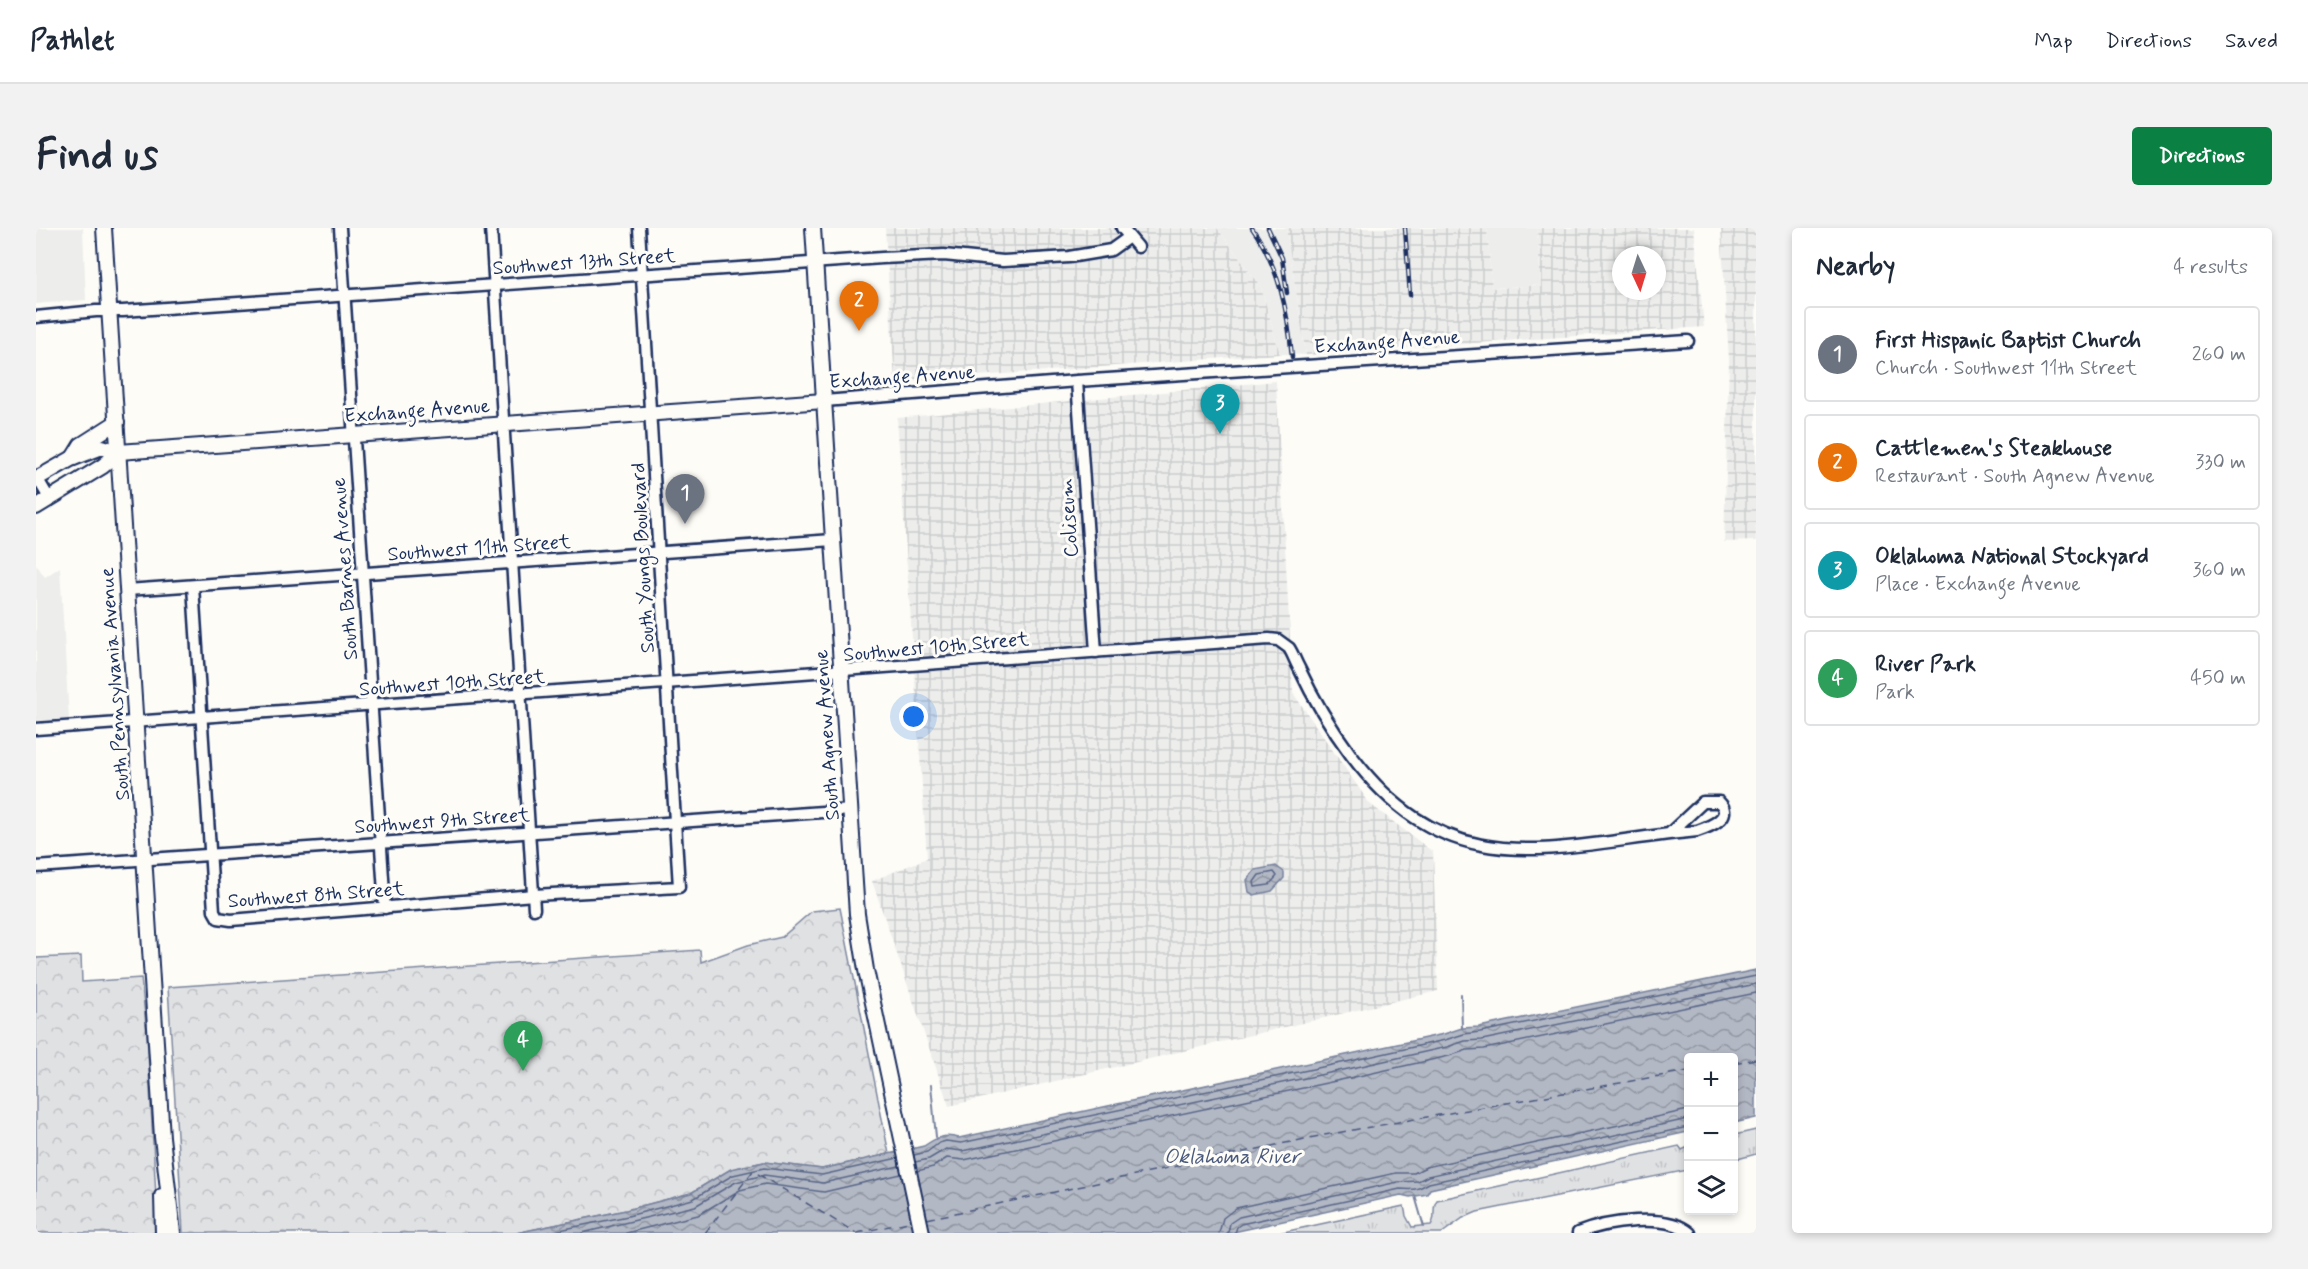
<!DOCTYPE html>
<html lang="en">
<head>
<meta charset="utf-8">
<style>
  body { margin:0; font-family:Mynerve,sans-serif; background:#f2f2f3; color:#1f2937 }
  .controls { position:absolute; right:18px; bottom:18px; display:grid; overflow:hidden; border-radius:6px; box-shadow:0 3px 9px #0003 }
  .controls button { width:54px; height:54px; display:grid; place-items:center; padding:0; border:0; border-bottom:2px solid #e0e1e3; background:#fff; color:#1f2937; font:30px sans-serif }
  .compass { position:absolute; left:1576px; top:18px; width:54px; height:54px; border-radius:50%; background:#fff; box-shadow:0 3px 9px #0003; rotate:176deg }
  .you { position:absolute; left:878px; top:489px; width:21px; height:21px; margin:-15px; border:4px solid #fff; border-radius:50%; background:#1a73e8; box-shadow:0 0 0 9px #1a73e833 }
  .badge { display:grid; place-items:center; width:39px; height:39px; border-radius:50%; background:#0b8043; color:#fff; font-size:20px; font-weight:700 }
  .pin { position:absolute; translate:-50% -50px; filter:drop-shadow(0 2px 3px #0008) }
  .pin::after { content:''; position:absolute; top:32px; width:21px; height:18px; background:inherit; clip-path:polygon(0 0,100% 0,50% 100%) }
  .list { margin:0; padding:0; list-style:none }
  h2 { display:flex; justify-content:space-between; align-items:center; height:78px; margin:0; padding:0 24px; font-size:26px }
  h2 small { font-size:20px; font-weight:400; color:#747a83 }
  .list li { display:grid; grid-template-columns:39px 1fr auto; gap:18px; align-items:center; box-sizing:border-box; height:96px; margin:0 12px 12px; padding:0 12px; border:2px solid #e0e1e3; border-radius:6px }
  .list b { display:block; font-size:22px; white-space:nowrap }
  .list p { margin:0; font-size:20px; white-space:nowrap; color:#747a83 }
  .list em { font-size:20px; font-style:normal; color:#747a83 }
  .icon { flex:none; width:33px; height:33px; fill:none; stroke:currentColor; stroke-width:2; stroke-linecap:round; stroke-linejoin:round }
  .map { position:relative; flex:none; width:1720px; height:1005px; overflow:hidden; border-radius:6px }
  header { display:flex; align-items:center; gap:36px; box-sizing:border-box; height:84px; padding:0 30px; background:#fff; border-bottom:2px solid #e0e1e3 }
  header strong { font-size:28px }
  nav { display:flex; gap:33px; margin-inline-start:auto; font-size:21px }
  .intro { display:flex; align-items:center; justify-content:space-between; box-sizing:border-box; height:144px; padding:0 36px }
  h1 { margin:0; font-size:42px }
  .button { padding:15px 27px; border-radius:6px; background:#0b8043; color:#fff; font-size:21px; font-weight:700 }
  main { display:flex; gap:36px; padding:0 36px }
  aside { flex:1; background:#fff; border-radius:6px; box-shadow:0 3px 9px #0003 }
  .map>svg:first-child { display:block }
  .built { fill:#edeeec }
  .industrial { fill:url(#industrial-grid); fill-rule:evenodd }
  .grass { fill:url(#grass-tufts); stroke:#7e88a0; stroke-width:1.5 }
  .park { fill:url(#park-crowns); stroke:#7e88a0; stroke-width:1.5 }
  .water { fill:url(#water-waves); stroke:#76819c; stroke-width:1.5 }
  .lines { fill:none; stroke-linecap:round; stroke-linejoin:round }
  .shore { stroke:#586687; stroke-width:1.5 }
  .stream { stroke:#76819c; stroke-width:2 }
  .ferry { stroke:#49587d; stroke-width:1.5; stroke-dasharray:8 6; stroke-linecap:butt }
  .minor-casing { stroke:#1b2f5e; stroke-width:15 }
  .major-casing { stroke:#1b2f5e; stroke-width:18 }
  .minor { stroke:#fdfcf7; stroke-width:10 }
  .major { stroke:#fdfcf7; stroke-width:14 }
  .rail-casing { stroke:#1b2f5e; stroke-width:4.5 }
  .rail { stroke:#fdfcf7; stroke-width:2; stroke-dasharray:7; stroke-linecap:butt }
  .labels { text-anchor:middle; stroke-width:6; stroke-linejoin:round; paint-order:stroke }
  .street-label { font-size:20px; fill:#1b2f5e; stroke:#fdfcf7 }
  .water-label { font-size:21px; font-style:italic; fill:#49587d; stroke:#fdfcf7 }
</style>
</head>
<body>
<header>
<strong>Pathlet</strong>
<nav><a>Map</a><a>Directions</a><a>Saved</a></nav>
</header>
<div class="intro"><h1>Find us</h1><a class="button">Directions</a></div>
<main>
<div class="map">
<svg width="1720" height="1005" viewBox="0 0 1720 1005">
  <defs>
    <pattern id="industrial-grid" width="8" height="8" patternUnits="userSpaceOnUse" patternTransform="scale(1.5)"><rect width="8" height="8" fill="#edeeec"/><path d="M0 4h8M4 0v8" fill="none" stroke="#cbcccd"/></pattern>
    <pattern id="grass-tufts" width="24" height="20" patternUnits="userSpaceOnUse" patternTransform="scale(1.5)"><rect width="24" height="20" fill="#e0e1e3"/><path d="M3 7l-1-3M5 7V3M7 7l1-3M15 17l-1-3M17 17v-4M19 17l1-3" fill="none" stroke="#c0c1c5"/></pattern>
    <pattern id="park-crowns" width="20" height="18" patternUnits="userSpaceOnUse" patternTransform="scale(1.5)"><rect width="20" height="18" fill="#e0e1e3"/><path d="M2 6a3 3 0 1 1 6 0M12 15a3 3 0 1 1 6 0" fill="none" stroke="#c0c1c5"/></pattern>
    <pattern id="water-waves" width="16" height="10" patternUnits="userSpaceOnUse" patternTransform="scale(1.5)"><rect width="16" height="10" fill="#b3b8c5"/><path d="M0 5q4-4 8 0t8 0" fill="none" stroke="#9196a3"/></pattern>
  </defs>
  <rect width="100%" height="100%" fill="#fdfcf7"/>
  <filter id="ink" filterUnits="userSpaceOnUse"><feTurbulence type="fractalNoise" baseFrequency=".0167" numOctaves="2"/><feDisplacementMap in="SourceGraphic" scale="12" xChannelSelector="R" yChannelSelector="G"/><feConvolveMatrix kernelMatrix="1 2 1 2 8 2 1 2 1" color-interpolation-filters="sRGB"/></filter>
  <g filter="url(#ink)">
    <g class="built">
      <polygon points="0,0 47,0 50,72 0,76"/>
      <polygon points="1181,0 1250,0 1270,127 1244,126 1225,59"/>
      <polygon points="1451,0 1501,0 1505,57 1456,60"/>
      <polygon points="0,336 9,349 24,339 33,491 0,493"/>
    </g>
    <g class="industrial">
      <polygon points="849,0 1181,0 1225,59 1244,126 859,154"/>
      <path d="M1250 0H1451L1456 60 1505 57 1501 0H1658L1668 99 1270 127ZM1585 27H1621V63H1585Z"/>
      <polygon points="1685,0 1720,0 1720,313 1688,314 1693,132"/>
      <polygon points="1240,153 1257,465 1334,576 1397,624 1402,763 913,878 836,653 891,630 861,190"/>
    </g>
    <g class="grass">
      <polygon points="1720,902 1720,926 1698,932 1698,907"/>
      <path d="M1643 918 1646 922 1652 919V942L1441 984 1427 990 1406 1005H1243L1368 978 1370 988 1376 999 1395 997C1401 989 1395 979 1401 972Z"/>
    </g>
    <g class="park">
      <polygon points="804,680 853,926 786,941 728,934 695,941 655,965 590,982 480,1005 147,1005 132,759 664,722 665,734 712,717 746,709 776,683"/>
      <polygon points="45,728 46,754 105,750 111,806 122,1005 0,1005 0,730"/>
    </g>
    <g class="water">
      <polygon points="1240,638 1248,644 1248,650 1236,663 1218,667 1213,664 1211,652 1219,642"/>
      <path d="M1720 742V890L1698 895V830H1652V904L1394 961 1391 966 1374 969 1365 967 1193 1005H480L590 982 655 965 695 941 728 934 786 941 888 918C901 909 908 906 923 910L1408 806 1426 800 1443 799Z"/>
    </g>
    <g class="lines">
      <g class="shore">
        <polygon points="1238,644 1241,648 1233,657 1219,659 1218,654 1223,647"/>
        <polyline points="878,927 891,924 903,915 910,913 925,915 1310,834 1409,812 1428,806 1444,804 1720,748"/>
        <polyline points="879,934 893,931 910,921 926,923 1312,841 1411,819 1429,813 1446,812 1720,756"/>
        <polyline points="881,943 897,939 911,930 928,932 1314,850 1413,828 1431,822 1448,821 1720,765"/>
        <polyline points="509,1005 592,988 657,971 697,947 728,940 786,947 862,930"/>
        <polyline points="546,1005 659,978 700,954 728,947 787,955 863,938"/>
        <polyline points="590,1005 662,987 704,962 729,956 788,964 865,946"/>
        <polyline points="1183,1005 1187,990 1200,980 1360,945 1378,945 1390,939 1652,882"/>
        <polyline points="1192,1005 1194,995 1203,989 1362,954 1382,953 1392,948 1652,891"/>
        <path d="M1199 1005 1201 999 1205 996 1364 961C1378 962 1381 962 1393 955L1652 899"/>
      </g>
      <g class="stream">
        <polyline points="1425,766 1426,800"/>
        <polyline points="895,857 900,909"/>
        <polyline points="1379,968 1388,999"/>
      </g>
      <g class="ferry">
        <polyline points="1698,835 1720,831"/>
        <polyline points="891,991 1283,908 1652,843"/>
        <polyline points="669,1005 717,943 820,1005"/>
        <polyline points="821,1005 877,993"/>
      </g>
      <defs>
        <g id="minor">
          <polyline points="304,0 349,680"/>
          <polyline points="455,0 498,681"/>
          <polyline points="1086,0 1102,19"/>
          <polyline points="0,89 60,83 87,83 846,30 908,27 967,33 1033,29 1075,22 1093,9"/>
          <polyline points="1041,153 1060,424"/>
          <polyline points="788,173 1041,153 1652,113"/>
          <polyline points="0,248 13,270"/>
          <polyline points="157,358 178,683 182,690 195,692 498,667 643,659 603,0"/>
          <polyline points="91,362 797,312"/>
          <path d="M0 501 1233 411 1242 412 1253 420C1257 426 1259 433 1263 440 1277 470 1295 500 1315 527 1416 662 1520 616 1661 603 1673 599 1699 589 1683 574H1667L1634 605"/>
          <polyline points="0,639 815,582"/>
          <path d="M1542 1005C1569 994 1631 984 1654 1005"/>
        </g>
        <g id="major">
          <polyline points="68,0 126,909 137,1005"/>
          <polyline points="777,0 821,686 830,742 886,1005"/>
          <polyline points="37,230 45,217 81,194"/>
          <polyline points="0,251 35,231 66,219 83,224 788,173"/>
          <polyline points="0,279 67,238 83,224"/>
          <polyline points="126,968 127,1005"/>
        </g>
      </defs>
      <use href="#minor" class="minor-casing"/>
      <use href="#major" class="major-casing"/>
      <use href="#minor" class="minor"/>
      <use href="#major" class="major"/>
      <defs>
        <g id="rail">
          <path d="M1216 0C1243 38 1252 84 1256 129"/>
          <polyline points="1232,0 1246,30 1251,65"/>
          <polyline points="1369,0 1374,67"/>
        </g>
      </defs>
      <use href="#rail" class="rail-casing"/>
      <use href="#rail" class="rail"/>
    </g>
  </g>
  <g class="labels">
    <g class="street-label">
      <text transform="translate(548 33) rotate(-4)" y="7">Southwest 13th Street</text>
      <text transform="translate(1351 113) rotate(-4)" y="7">Exchange Avenue</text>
      <text transform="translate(866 148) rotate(-4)" y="7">Exchange Avenue</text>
      <text transform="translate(381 182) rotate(-4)" y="7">Exchange Avenue</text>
      <text transform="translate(1032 290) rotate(-94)" y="7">Coliseum</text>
      <text transform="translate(443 319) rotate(-4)" y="7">Southwest 11th Street</text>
      <text transform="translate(606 330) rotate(-93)" y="7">South Youngs Boulevard</text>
      <text transform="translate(308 341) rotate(-94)" y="7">South Barnes Avenue</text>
      <text transform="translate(900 418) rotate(-5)" y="7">Southwest 10th Street</text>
      <text transform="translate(416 454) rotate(-4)" y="7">Southwest 10th Street</text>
      <text transform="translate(78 456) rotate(-94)" y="7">South Pennsylvania Avenue</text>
      <text transform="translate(790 507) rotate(-94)" y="7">South Agnew Avenue</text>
      <text transform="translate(406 592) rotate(-4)" y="7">Southwest 9th Street</text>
      <text transform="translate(280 666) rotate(-4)" y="7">Southwest 8th Street</text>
    </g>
    <g class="water-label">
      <text x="1196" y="935">Oklahoma River</text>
    </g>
  </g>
</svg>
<div class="controls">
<button>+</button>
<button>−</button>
<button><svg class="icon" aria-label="layers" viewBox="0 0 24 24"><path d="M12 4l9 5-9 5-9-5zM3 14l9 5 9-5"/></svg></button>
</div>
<svg class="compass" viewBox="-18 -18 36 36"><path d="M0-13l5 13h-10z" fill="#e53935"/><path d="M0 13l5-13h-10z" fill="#747a83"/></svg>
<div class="you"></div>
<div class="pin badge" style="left:649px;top:296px;background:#6b7280">1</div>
<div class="pin badge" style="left:823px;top:103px;background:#e8710a">2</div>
<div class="pin badge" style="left:1184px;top:206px;background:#0f9aa8">3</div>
<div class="pin badge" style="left:487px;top:843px;background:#2e9e5b">4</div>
</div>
<aside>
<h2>Nearby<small>4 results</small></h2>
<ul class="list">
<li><span class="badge" style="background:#6b7280">1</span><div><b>First Hispanic Baptist Church</b><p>Church · Southwest 11th Street</p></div><em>260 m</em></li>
<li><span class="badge" style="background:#e8710a">2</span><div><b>Cattlemen's Steakhouse</b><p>Restaurant · South Agnew Avenue</p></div><em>330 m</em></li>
<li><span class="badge" style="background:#0f9aa8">3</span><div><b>Oklahoma National Stockyard</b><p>Place · Exchange Avenue</p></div><em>360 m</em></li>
<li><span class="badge" style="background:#2e9e5b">4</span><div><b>River Park</b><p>Park</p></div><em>450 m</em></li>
</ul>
</aside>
</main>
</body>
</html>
